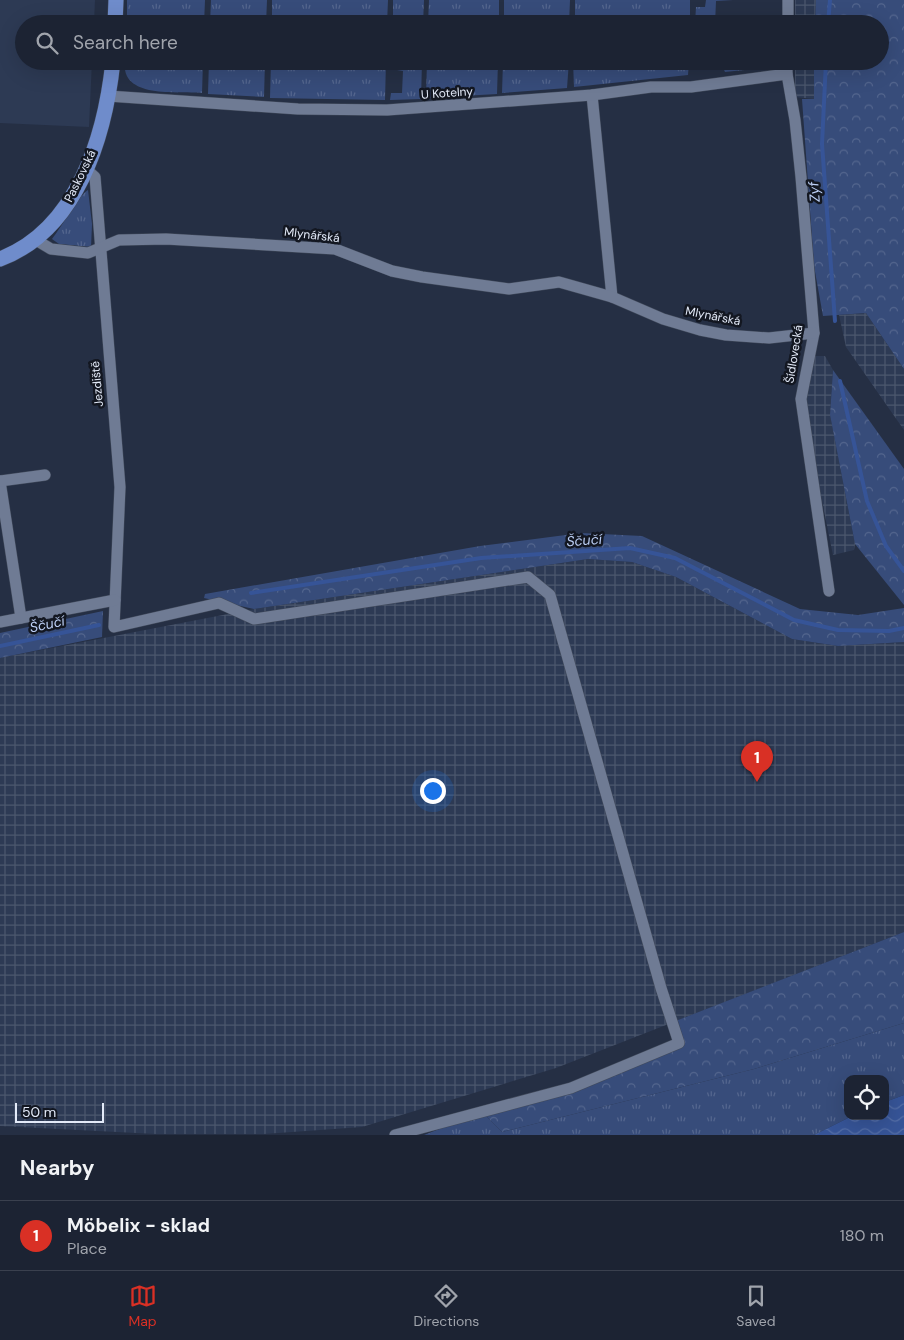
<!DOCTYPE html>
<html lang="en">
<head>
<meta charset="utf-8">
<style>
  body { margin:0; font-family:"DM Sans",sans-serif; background:#292f3f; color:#f1f3f6 }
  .controls { position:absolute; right:15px; bottom:15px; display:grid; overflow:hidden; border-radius:10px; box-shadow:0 5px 20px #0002 }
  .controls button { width:45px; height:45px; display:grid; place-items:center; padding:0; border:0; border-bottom:1px solid #3a404e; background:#1c2333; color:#f1f3f6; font:25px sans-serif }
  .scale { position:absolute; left:15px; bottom:12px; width:89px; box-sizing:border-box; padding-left:5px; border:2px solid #e3eaf8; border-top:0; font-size:14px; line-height:18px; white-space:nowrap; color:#e3eaf8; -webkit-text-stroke:4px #131721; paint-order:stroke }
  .you { position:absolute; left:432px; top:790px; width:18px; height:18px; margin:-12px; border:4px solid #fff; border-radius:50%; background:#1a73e8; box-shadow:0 0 0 8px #1a73e833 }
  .badge { display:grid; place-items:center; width:32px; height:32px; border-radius:50%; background:#d93025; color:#fff; font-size:16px; font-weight:700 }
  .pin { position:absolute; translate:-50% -41px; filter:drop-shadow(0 1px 2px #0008) }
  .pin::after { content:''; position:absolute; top:26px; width:18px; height:15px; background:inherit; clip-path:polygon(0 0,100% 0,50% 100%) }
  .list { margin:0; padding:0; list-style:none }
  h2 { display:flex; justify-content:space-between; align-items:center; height:65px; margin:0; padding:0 20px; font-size:21px }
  h2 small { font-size:16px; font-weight:400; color:#a0a4ac }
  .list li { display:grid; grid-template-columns:32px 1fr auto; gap:15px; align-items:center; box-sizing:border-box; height:70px; padding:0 20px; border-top:1px solid #3a404e }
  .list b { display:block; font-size:19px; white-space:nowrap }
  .list p { margin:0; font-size:16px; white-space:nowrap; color:#a0a4ac }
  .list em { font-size:16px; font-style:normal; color:#a0a4ac }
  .icon { flex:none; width:28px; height:28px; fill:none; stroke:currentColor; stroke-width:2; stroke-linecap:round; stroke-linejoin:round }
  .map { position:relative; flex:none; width:904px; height:1135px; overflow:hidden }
  .search { position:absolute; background:#1c2333; box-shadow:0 5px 20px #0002; left:15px; right:15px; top:15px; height:55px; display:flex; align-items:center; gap:12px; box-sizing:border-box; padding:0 18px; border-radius:28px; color:#a0a4ac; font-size:19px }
  .sheet { height:135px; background:#1c2333 }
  nav { display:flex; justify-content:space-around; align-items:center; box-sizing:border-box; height:70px; border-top:1px solid #3a404e; background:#1c2333; font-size:14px; color:#a0a4ac }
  nav a { display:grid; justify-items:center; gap:2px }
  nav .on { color:#d93025 }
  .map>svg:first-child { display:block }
  .built { fill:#2d3a54 }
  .industrial { fill:url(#industrial-grid) }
  .grass { fill:url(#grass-tufts) }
  .forest { fill:url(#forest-crowns) }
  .water { fill:url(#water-waves) }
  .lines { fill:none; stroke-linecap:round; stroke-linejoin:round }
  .stream { stroke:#365497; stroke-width:4 }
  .minor-casing { stroke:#414a5b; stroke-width:12 }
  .major-casing { stroke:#414a5b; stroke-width:16 }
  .minor { stroke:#6f7b94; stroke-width:11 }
  .major { stroke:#6f8ccb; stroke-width:15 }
  .labels { text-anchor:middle; stroke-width:5; stroke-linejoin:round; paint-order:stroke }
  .street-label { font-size:12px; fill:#e3eaf8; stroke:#131721 }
  .water-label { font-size:14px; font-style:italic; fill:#bdd0f6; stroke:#131721 }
</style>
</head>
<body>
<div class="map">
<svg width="904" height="1135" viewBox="0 0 904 1135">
  <defs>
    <pattern id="industrial-grid" width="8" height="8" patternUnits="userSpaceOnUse" patternTransform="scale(1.25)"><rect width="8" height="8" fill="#2d3a54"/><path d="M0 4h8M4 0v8" fill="none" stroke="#4b576d"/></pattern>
    <pattern id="grass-tufts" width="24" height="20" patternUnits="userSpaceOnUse" patternTransform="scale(1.25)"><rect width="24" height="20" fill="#374c7a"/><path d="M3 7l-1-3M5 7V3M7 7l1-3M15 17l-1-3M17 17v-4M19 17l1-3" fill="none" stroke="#54668e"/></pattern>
    <pattern id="forest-crowns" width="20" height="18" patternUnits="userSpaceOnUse" patternTransform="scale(1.25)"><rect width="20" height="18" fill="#374c7a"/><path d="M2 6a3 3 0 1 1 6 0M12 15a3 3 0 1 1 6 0" fill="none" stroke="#54668e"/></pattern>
    <pattern id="water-waves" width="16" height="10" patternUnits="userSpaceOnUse" patternTransform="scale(1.25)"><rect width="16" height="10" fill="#365497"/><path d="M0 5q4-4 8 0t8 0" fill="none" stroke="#536da6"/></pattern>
  </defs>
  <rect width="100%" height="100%" fill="#252f44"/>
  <polygon class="built" points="0,0 95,0 94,24 24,24 24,61 92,61 89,127 0,123"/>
  <g class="industrial">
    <polygon points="795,0 816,0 815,24 795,24"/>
    <polygon points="795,61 814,61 814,99 795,97"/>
    <polygon points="866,313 904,369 904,430 846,347 839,315"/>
    <polygon points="813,356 825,356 833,370 830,415 855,544 854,550 833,555 806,423 804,379"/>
    <polygon points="588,559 632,562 676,577 792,639 838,646 904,642 904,932 556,1068 362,1127 264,1134 156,1134 0,1126 0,658 254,609"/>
  </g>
  <g class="grass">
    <polygon points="127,0 205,0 204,24 127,24"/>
    <polygon points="211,0 267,0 266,24 210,24"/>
    <polygon points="272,0 388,0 387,24 272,24"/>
    <polygon points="393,0 424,0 423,24 393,24"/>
    <polygon points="429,0 499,0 499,24 428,24"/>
    <polygon points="504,0 570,0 569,24 504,24"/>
    <rect x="575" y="0" width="115" height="24"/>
    <polygon points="706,0 733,0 716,1 715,24 695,24 696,7 705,7"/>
    <path d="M125 61H203L202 93C177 91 120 99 125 61Z"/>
    <polygon points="209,61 265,61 264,97 208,94"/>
    <polygon points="271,61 386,61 385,100 270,98"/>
    <polygon points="391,61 422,61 421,99 390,100 391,93 402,93 403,71 391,69"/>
    <polygon points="427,61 498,61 497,94 426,98"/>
    <polygon points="503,61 569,61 567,88 502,93"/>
    <polygon points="573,61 689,61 688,75 574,87"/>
    <polygon points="729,61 767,61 754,69 725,72 722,65"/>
    <path d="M88 190 92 224 91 247 59 244 52 239C62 227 77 197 88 190Z"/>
    <polygon points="904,1023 904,1095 885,1102 885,1079 848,1079 848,1116 852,1116 814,1135 424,1135 482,1112 502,1132 754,1069"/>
  </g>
  <g class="forest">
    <polygon points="816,0 904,0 904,369 866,313 823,316 814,266 802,99 814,99 814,61 880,61 880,24 815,24"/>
    <polygon points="833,370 904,469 904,605 855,544 830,415"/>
    <polygon points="581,533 642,536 800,609 858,615 904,608 904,642 838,646 792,639 676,577 632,562 588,559 254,609 204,598 205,594 480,546"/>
    <polygon points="103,611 102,637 0,658 0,633"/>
    <polygon points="904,932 904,1023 754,1069 502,1132 482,1112 571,1088 678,1043 673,1022"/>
  </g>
  <polygon class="water" points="904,1095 904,1135 814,1135 852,1116 885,1116 885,1102"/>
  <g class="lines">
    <g class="stream">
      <polyline points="828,24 830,0"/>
      <polyline points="826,61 822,144 835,321"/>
      <polyline points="840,381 867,501 886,546 904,571"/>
      <polyline points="251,593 481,558 630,548 675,558 794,620 838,630 889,631 904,628"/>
      <polyline points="0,646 99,625"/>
    </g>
    <defs>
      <g id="minor">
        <polyline points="788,24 788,0"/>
        <polyline points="787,61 787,74 795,120 801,177 814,333 801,399 829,591"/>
        <polyline points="592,95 612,297"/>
        <polyline points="108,96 298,109 387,110 592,95 651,87 691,87 787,74"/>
        <polyline points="86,169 95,177 120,487 114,627 219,603 254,619 528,577 550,595 661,988 679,1043 571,1088 395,1135"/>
        <polyline points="36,240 51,249 88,253 119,240 166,239 335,249 392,271 422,277 509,289 559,282 612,297 663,319 700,330 726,335 769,338 814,333"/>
        <polyline points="0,481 21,618"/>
        <polyline points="0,481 45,475"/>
        <polyline points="0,622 115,600"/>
      </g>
      <g id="major">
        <polyline points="115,24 116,0"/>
        <path d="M0 259C77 230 105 137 113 61"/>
      </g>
    </defs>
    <use href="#minor" class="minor-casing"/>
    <use href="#major" class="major-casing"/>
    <use href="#minor" class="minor"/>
    <use href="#major" class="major"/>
  </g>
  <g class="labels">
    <g class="street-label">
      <text transform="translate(447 93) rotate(-4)" y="4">U Kotelny</text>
      <text transform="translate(80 176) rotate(-64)" y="4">Paskovská</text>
      <text transform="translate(312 235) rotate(7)" y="4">Mlynářská</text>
      <text transform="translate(713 316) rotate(11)" y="4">Mlynářská</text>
      <text transform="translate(794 354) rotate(-81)" y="4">Šídlovecká</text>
      <text transform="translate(97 384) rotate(-95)" y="4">Jezdiště</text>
    </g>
    <g class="water-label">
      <text transform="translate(814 192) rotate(-94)" y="5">Zyf</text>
      <text transform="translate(584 540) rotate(-4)" y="5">Ščučí</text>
      <text transform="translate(47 624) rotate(-12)" y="5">Ščučí</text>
    </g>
  </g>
</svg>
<div class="controls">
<button><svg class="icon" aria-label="locate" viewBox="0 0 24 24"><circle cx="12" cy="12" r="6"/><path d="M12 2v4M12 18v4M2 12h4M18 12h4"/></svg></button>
</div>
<div class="scale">50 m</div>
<div class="you"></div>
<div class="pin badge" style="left:757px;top:782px">1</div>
<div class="search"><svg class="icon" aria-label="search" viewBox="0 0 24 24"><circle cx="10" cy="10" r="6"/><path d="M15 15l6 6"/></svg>Search here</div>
</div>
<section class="sheet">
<h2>Nearby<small></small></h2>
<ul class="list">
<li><span class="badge">1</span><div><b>Möbelix - sklad</b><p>Place</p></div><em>180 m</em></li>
</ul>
</section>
<nav>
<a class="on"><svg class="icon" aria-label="map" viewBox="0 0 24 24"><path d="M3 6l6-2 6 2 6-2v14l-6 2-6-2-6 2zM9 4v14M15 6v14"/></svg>Map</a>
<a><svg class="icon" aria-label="directions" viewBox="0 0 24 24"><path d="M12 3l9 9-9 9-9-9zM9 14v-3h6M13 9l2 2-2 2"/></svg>Directions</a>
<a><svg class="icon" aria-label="saved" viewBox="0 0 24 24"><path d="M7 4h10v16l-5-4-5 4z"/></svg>Saved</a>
</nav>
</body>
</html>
